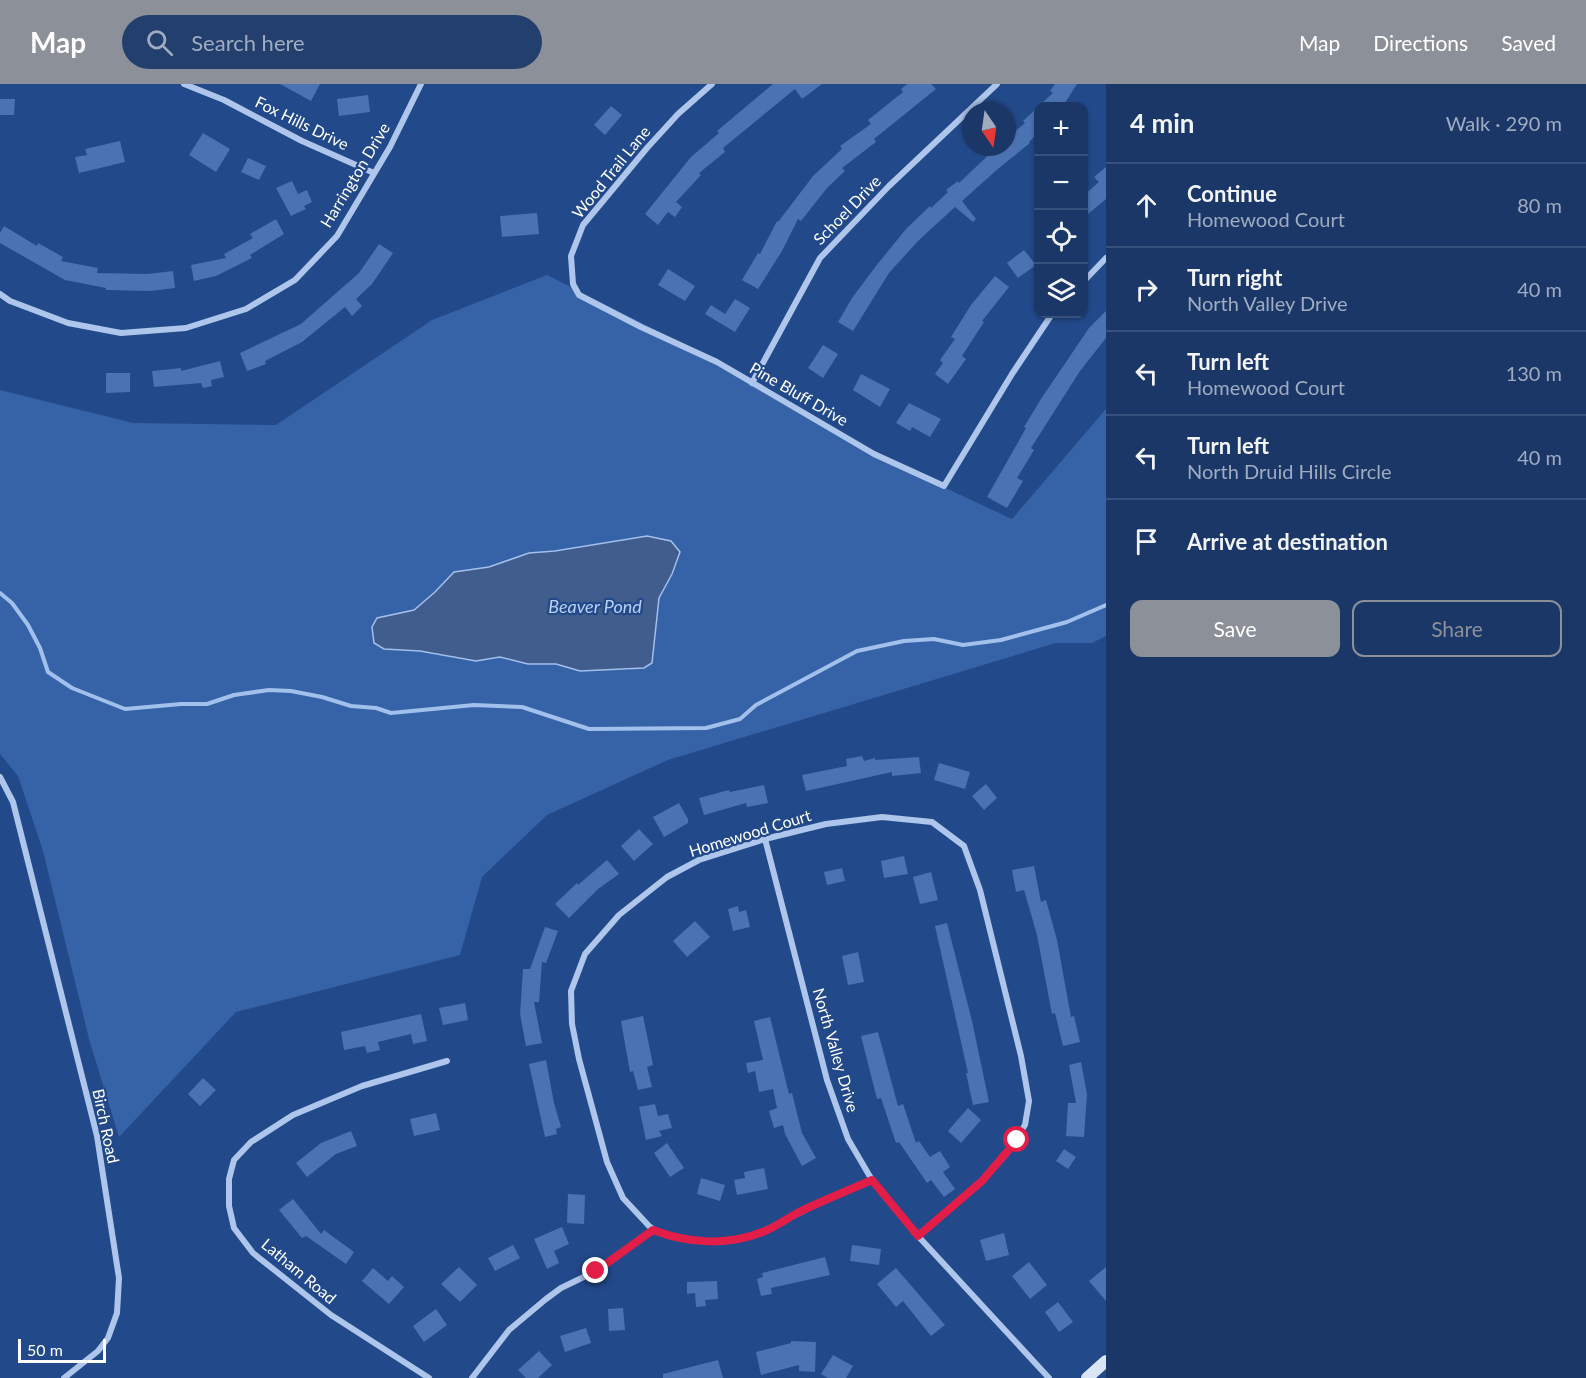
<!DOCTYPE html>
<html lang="en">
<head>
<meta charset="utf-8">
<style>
  body { margin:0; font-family:Lato,sans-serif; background:#233f6e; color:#f1f3f6 }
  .controls { position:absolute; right:18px; top:18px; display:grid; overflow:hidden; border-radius:12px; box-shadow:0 2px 4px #0004 }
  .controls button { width:54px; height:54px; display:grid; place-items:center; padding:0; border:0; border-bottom:2px solid #38517c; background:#1a3768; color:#f1f3f6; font:30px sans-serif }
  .compass { position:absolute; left:962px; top:18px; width:54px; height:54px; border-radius:50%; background:#1a3768; box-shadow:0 2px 4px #0004; rotate:167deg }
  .scale { position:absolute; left:18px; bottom:15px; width:88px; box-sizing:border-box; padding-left:6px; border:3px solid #fff; border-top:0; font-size:16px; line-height:21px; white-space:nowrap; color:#fff; -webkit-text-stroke:4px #22498a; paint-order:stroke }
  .stop { position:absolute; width:18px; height:18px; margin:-14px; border:4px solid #e11d48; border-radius:50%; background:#fff }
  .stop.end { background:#e11d48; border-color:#fff; box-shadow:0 2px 6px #0008 }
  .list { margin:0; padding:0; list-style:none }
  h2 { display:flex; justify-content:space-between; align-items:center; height:78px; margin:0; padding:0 24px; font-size:26px }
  h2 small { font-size:20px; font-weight:400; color:#9facc0 }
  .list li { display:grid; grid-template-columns:39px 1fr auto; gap:18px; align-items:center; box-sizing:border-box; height:84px; padding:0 24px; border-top:2px solid #38517c }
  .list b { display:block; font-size:22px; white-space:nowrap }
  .list p { margin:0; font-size:20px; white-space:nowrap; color:#9facc0 }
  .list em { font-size:20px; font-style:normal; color:#9facc0 }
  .actions { display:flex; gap:12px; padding:18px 24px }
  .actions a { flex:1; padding:14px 0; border:2px solid #8c9099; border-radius:12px; text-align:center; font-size:21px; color:#8c9099 }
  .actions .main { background:#8c9099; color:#fff }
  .icon { flex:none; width:33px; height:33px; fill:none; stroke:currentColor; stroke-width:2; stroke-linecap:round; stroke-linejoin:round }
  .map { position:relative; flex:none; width:1106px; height:1294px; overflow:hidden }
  header { display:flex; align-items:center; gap:36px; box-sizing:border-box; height:84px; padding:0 30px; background:#8c9099; color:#fff }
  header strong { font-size:28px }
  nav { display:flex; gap:33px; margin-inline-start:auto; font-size:21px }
  .search { width:420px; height:54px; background:#233f6e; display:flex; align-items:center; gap:15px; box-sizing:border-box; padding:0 21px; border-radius:33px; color:#9facc0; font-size:22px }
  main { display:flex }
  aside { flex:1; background:#1a3768 }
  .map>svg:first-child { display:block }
  .green { fill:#3662a7; fill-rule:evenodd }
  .water { fill:#415d8d; stroke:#a2c0ec; stroke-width:1.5 }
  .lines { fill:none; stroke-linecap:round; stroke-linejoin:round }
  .stream { stroke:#a2c0ec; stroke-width:4 }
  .building { fill:#4b72b2 }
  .street { stroke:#aec6eb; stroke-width:6 }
  .secondary { stroke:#dae5f8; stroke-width:12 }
  .route { stroke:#e11d48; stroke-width:8 }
  .labels { text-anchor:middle; stroke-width:4.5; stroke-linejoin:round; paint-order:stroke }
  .street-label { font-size:16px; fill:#fff; stroke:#22498a }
  .water-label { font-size:18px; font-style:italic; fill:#bad0f2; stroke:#22498a }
</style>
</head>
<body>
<header>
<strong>Map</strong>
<div class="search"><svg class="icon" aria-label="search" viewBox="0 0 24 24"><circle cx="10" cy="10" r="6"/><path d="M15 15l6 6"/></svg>Search here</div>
<nav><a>Map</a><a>Directions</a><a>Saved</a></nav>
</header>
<main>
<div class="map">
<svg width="1106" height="1294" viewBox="0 0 1106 1294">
  <rect width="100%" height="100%" fill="#22498a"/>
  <path class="green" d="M547 191 747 292 880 376 922 393 1012 435 1106 325V552L1092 559H1056L668 676 547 731 482 793 460 871 236 928 119 1053 89 955 43 767 18 692 0 670V306L133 339 276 341 432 236ZM555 467 672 490 659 514 653 558 629 586 605 585 580 587 555 580H528L500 573 476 577 420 567 384 565 378 534 414 526 435 508 454 488 489 483 529 469Z"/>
  <polygon class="water" points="647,452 671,457 680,468 672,490 659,514 652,579 644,584 580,587 556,580 528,580 500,573 476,577 420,567 384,565 374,559 372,543 377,534 414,526 435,508 454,488 489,483 529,469 555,467"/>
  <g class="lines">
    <polyline class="stream" points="0,509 12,519 28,541 40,564 48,588 72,604 125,625 181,620 207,620 234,611 269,606 291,607 322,613 351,622 376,624 391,629 474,621 522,623 589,645 706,644 740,635 756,621 857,567 904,557 934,555 963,561 1001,556 1067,538 1106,521"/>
  </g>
  <g class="building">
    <polygon points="280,0 320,0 311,17"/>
    <polygon points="773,0 822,0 802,15 795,5 723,64 725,68 699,89 701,91 676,118 682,123 675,133 668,128 658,141 645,130 691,73 719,49 717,47"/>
    <polygon points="907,0 931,0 936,5 874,55 876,58 842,84 845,87 827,104 801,137 798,135 782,167 758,205 742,196 758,169 760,170 777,137 778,138 813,92 842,65 840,62 871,40 868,36 903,8 901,5"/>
    <polygon points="1055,0 1077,0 1063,22 1039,22 1053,9 1050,7"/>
    <polygon points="368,11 370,28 339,32 337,15"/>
    <polygon points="0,15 15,15 14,31 0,31"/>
    <polygon points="611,22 622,31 605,51 594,41"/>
    <polygon points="1038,23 1038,49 1029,58 1030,59 999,84 962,117 976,135 973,138 955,123 918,157 889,189 853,247 838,238 852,214 876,182 906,145 930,122 931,124 948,108 946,106 958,97 959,99 997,63 1007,63 1007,54 1025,39 1023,37"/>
    <polygon points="203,49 230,65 216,88 189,71"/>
    <polygon points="120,57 125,78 79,89 75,73 87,71 85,65"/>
    <polygon points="248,74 266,82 259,96 241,88"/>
    <polygon points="1106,83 1106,115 1083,134 1083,112 1099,98 1094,93"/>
    <polygon points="292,97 298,110 307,106 312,118 304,122 306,125 291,132 276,104"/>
    <polygon points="537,129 539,150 502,153 500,132"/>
    <polygon points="276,135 284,150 250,171 252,174 216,192 194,197 191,181 226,174 224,170 253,154 250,150"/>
    <polygon points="4,142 37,162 38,159 63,173 61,177 98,184 97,189 147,190 173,187 175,204 150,207 106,206 106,204 65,196 0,159 0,149"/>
    <polygon points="379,160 393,169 372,200 356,215 362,222 352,232 345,223 302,258 265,277 266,280 247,287 240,269 301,240 359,189"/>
    <polygon points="1024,166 1036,181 1018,194 1007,179"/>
    <polygon points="668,185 695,202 685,217 658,201"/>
    <polygon points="995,192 1009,203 982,237 984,238 962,272 966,275 948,300 935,290 943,279 940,276 955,255 951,253 971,221"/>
    <polygon points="735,215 750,224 735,248 705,230 711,221 725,230"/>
    <polygon points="1106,227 1106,254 1080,287 1031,364 1034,366 1017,394 1023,397 1007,424 987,413 1026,344 1024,343 1041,315 1089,244"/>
    <polygon points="823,261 838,270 823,294 808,284"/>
    <polygon points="220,277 224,293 211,296 212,302 203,304 201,299 154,303 152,287 181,284 181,287"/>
    <polygon points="106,289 130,289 130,308 106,309"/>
    <polygon points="861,290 890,305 880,323 853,306"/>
    <polygon points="909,319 941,335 930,353 912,343 910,347 896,339"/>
    <polygon points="862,672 864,677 875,674 875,676 919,673 921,689 892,692 892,688 806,707 802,691 847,682 846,675"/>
    <polygon points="939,679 970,688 965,705 934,696"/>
    <polygon points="986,700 997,714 984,726 972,712"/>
    <polygon points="764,701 768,719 747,723 746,719 704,731 699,714 729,706 730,708"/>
    <polygon points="679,719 688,735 688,739 664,753 653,733"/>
    <polygon points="639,745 653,760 634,777 621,762"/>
    <polygon points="904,772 908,790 884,794 881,777"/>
    <polygon points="607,776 619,790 598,805 569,834 555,820 577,799 578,801"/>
    <polygon points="1034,782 1041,818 1046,816 1057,856 1071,933 1074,932 1080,958 1063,962 1055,929 1052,930 1037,851 1024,806 1016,808 1012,786"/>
    <polygon points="842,784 845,797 827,801 824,788"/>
    <polygon points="931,788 938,816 920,820 913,793"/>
    <polygon points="738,822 739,828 746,826 750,843 733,847 728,825"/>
    <polygon points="695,837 710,853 687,873 673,857"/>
    <polygon points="947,839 972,937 989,1018 973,1021 966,989 968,989 935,842"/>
    <polygon points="545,843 558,847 546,879 542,878 539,918 534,918 542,959 526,962 520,930 523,885 530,885"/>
    <polygon points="858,868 864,898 848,901 842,872"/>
    <polygon points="465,919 468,936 443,941 439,924"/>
    <polygon points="421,930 427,957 413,960 411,950 378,958 380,966 367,969 365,962 344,966 341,948"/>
    <polygon points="643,932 653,981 647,983 652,1003 638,1006 633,987 630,988 621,937"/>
    <polygon points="770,933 789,1010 792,1009 802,1049 816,1074 802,1082 785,1050 783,1041 774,1044 769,1027 777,1024 773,1005 759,1008 755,987 748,989 746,979 763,976 754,937"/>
    <polygon points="878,948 898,1022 903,1020 916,1059 919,1057 930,1073 940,1067 950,1083 943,1088 955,1105 944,1113 931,1096 927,1099 899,1058 896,1059 881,1014 877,1015 861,952"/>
    <polygon points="546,976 554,1019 561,1043 556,1045 557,1050 545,1053 529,980"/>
    <polygon points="1081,978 1087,1010 1084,1053 1066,1052 1068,1019 1076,1019 1069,981"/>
    <polygon points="203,994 216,1006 200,1022 188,1010"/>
    <polygon points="655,1020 658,1032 668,1030 672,1044 659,1047 662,1052 646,1056 639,1023"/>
    <polygon points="968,1024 981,1036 961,1059 948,1047"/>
    <polygon points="436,1029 440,1046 414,1052 410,1035"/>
    <polygon points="351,1047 357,1062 336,1070 307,1093 296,1079 321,1059"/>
    <polygon points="667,1059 684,1084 670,1093 654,1069"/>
    <polygon points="1064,1065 1076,1073 1068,1085 1056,1077"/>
    <polygon points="764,1084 768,1105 737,1111 734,1096 745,1094 744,1088"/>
    <polygon points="701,1094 725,1101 720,1117 697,1110"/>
    <polygon points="568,1110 585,1111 584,1140 567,1139"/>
    <polygon points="293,1115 321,1150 324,1146 354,1168 346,1180 306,1152 302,1154 279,1126"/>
    <polygon points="562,1143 569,1160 554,1167 559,1179 547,1185 534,1155"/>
    <polygon points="1004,1149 1009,1171 986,1177 980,1156"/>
    <polygon points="513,1161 520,1174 495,1187 488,1174"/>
    <polygon points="852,1161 881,1165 879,1181 850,1177"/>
    <polygon points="825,1173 830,1191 771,1204 772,1210 761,1212 757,1195 763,1193 762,1189"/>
    <polygon points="1029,1178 1047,1201 1030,1215 1012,1192"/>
    <polygon points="459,1183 477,1201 460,1218 441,1200"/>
    <polygon points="1106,1183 1106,1217 1089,1197"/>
    <polygon points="373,1184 388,1197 392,1192 404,1203 389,1220 362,1197"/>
    <polygon points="896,1184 945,1241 931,1252 903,1217 896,1223 877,1200"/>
    <polygon points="717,1197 718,1215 705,1216 706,1222 696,1223 695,1209 687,1210 687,1198"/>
    <polygon points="1058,1218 1073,1238 1059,1248 1045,1228"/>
    <polygon points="623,1224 625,1246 609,1247 608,1225"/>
    <polygon points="436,1225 447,1241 424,1258 413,1242"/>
    <polygon points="586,1244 591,1259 565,1268 560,1252"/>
    <polygon points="791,1257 816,1258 815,1288 799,1287 799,1281 761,1291 756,1268 791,1259"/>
    <polygon points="539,1267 552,1281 538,1294 526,1294 518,1286"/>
    <polygon points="833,1271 853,1282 846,1294 828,1294 821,1290"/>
    <polygon points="718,1276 723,1294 663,1294 663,1290"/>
  </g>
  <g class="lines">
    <g class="street">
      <polyline points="184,0 224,16 302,57 374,89"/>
      <polyline points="712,0 678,30 647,64 583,141 571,172 573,200 579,211 641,243 717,278 874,370 944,402 1012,290 1052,230"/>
      <polyline points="1084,197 1106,174"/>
      <polyline points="0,210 10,217 68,239 121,249 186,244 246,225 295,196 337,152 390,63 421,0"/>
      <polyline points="752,299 820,174 889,102 997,0"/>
      <polyline points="0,693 13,718 97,1052 119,1194 117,1229 108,1254 98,1267 64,1294"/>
      <polyline points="765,755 827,996 848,1055 872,1096 918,1152 1049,1294"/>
      <path d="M872 1096C848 1106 824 1116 801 1128 790 1133 779 1140 768 1145 742 1159 711 1160 683 1155 671 1153 658 1150 649 1142L623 1114 607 1078 579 975 572 940 571 907 585 870 619 831 667 793 699 776 765 755 826 740 882 733 932 738 964 762 980 806 1021 972 1029 1017 1025 1041 1007 1069 982 1097 918 1152"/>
      <polyline points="429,1294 331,1231 253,1169 234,1144 229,1122 229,1095 234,1076 251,1058 293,1031 362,1002 447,977"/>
      <polyline points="472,1294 509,1246 546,1215 561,1204 596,1187 653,1146"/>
    </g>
    <polyline class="secondary" points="1087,1294 1106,1277"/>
  </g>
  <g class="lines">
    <path class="route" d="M596 1187 653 1146C689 1160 729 1162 765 1147 777 1142 789 1133 801 1127 824 1116 849 1106 872 1096L918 1152 982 1097 1017 1056"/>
  </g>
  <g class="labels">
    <g class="street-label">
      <text transform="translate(302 39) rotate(26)" y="6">Fox Hills Drive</text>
      <text transform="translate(611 88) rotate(-51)" y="6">Wood Trail Lane</text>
      <text transform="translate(355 91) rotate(-59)" y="6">Harrington Drive</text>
      <text transform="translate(847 126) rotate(-46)" y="6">Schoel Drive</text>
      <text transform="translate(799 310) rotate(30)" y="6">Pine Bluff Drive</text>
      <text transform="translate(750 749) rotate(-17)" y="6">Homewood Court</text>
      <text transform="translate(836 966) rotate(74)" y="6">North Valley Drive</text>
      <text transform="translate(106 1042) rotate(78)" y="6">Birch Road</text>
      <text transform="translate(299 1187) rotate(40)" y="6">Latham Road</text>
    </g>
    <g class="water-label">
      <text x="595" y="529">Beaver Pond</text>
    </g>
  </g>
</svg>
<div class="controls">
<button>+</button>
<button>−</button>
<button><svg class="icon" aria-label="locate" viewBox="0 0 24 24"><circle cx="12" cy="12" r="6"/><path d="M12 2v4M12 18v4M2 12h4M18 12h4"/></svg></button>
<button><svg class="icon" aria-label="layers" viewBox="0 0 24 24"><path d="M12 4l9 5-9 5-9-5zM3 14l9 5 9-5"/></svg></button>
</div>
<svg class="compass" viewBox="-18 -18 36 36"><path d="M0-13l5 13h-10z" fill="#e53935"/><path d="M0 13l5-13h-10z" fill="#9facc0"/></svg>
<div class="scale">50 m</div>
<div class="stop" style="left:1017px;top:1056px"></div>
<div class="stop end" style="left:596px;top:1187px"></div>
</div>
<aside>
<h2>4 min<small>Walk · 290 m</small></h2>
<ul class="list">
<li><svg class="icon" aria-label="ahead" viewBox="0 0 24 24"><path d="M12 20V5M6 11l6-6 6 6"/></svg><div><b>Continue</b><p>Homewood Court</p></div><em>80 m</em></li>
<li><svg class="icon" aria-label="right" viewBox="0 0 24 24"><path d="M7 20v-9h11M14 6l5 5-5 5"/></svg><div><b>Turn right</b><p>North Valley Drive</p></div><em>40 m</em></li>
<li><svg class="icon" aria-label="left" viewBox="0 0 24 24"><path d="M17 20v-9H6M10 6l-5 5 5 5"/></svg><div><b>Turn left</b><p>Homewood Court</p></div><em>130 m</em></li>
<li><svg class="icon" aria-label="left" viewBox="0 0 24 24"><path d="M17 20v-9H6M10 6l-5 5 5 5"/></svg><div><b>Turn left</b><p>North Druid Hills Circle</p></div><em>40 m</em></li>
<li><svg class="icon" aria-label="arrive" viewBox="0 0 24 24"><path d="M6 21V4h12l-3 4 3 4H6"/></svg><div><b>Arrive at destination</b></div></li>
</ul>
<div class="actions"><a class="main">Save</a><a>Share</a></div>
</aside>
</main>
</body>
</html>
